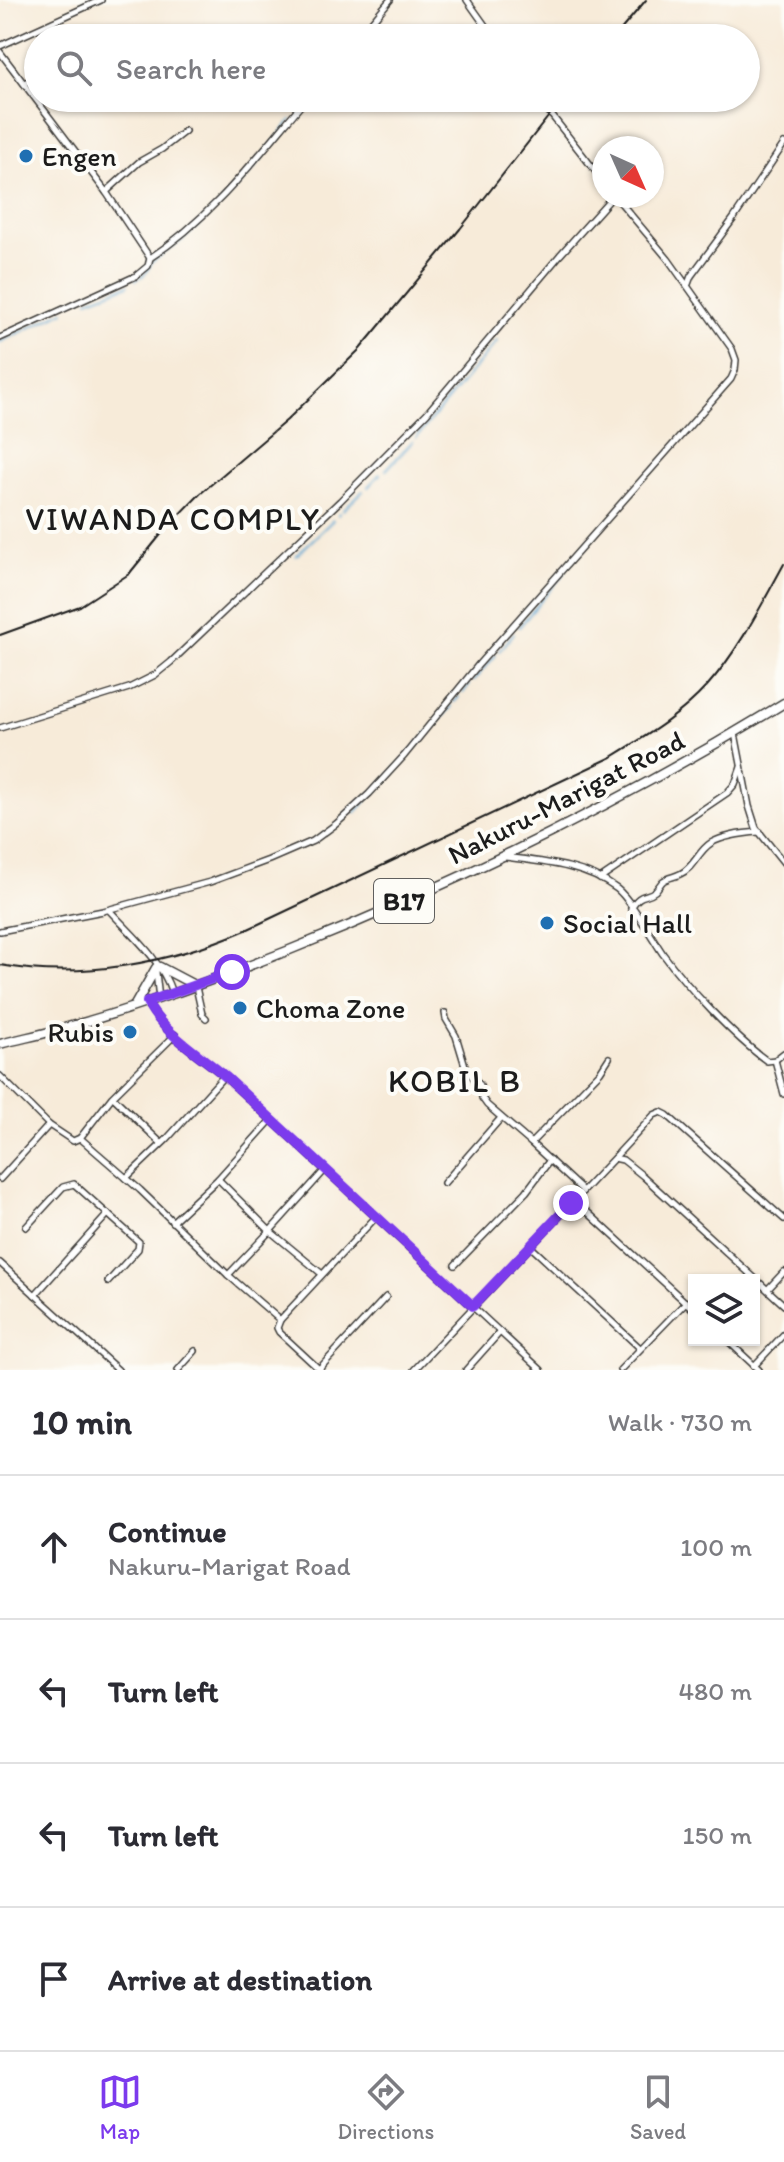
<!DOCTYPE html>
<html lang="en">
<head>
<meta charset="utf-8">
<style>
  body { margin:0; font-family:Itim,sans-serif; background:#f7f7f7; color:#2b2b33 }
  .controls { position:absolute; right:24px; bottom:24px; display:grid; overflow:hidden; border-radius:0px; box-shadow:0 2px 6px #0004 }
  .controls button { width:72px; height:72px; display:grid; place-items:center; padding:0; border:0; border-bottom:2px solid #e1e1e2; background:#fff; color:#2b2b33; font:40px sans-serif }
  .compass { position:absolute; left:592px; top:136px; width:72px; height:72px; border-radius:50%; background:#fff; box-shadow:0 2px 6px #0004; rotate:135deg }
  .stop { position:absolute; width:24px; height:24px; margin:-18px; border:6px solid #7c3aed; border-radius:50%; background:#fff }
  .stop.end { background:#7c3aed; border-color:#fff; box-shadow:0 2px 8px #0008 }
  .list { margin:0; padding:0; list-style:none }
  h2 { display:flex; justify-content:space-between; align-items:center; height:104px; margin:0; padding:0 32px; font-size:34px }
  h2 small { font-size:26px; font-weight:400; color:#7c7c81 }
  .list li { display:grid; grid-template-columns:52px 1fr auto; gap:24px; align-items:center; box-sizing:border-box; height:144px; padding:0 32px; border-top:2px solid #e1e1e2 }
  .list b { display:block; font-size:30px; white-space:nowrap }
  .list p { margin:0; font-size:26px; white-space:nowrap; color:#7c7c81 }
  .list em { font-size:26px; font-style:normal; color:#7c7c81 }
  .icon { flex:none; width:44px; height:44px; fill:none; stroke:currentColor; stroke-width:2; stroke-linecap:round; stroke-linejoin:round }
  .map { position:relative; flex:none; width:784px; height:1370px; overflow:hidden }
  .search { position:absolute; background:#fff; box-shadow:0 2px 6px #0004; left:24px; right:24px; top:24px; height:88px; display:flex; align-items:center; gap:20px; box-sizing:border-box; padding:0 28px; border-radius:44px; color:#7c7c81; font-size:30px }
  .sheet { height:680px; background:#fff }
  nav { display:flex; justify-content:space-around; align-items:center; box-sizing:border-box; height:112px; border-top:2px solid #e1e1e2; background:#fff; font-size:22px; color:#7c7c81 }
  nav a { display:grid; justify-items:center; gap:4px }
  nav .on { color:#7c3aed }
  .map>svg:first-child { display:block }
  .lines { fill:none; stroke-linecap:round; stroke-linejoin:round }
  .stream { stroke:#5aa5d2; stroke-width:2 }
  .minor-casing { stroke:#3d3b38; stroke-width:8 }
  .primary-casing { stroke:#3d3b38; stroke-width:11 }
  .minor { stroke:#fff; stroke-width:5 }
  .primary { stroke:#fff; stroke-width:8 }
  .rail { stroke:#1c1c1c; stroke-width:2 }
  .route { stroke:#7c3aed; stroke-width:10 }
  .poi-dot { fill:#1f6fb2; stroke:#fdfcf7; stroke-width:3 }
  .labels { text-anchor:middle; stroke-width:8; stroke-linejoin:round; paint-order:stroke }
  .shield { fill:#fdfcf7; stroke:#605f5e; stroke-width:2 }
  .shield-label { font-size:26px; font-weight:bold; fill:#1c1c1c }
  .poi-label { font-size:28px; fill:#1c1c1c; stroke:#fdfcf7; text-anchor:start }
  .street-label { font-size:28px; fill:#1c1c1c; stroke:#fdfcf7 }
  .quarter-label { font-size:32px; letter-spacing:2px; fill:#1c1c1c; stroke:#fdfcf7 }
</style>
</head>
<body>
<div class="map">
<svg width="784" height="1370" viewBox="0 0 784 1370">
  <rect width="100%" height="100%" fill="#fdfcf7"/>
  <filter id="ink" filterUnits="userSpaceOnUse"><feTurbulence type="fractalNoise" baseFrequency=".0125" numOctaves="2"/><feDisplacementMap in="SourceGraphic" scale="16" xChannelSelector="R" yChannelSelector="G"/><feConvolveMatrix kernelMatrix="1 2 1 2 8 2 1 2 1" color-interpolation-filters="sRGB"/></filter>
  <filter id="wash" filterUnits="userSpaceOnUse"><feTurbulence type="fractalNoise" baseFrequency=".006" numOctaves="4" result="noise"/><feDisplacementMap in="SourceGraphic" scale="32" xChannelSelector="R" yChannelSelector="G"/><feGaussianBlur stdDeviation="1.8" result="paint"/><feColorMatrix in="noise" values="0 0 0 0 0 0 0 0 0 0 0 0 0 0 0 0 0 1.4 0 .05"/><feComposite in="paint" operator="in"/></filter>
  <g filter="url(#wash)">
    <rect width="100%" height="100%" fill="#f7ebd9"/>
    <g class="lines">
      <g class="stream">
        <polyline points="219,206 251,172 291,120"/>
        <polyline points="136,280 145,274 152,262 184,239 209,215"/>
        <polyline points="88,300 128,285"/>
        <polyline points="0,342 64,311"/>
        <polyline points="416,438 497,341"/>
        <polyline points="386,470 413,441"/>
        <polyline points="368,487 380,474"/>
        <polyline points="343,510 363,491"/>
        <polyline points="338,515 339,513"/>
        <polyline points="296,556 333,520"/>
        <polyline points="519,627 566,571"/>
        <polyline points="500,651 514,633"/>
        <polyline points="473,681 496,655"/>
        <polyline points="463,693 469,685"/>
        <polyline points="454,702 459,697"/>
        <polyline points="436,724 452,706"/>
        <polyline points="408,756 430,730"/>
        <polyline points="355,813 402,762"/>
      </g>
    </g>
  </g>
  <g filter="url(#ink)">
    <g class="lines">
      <defs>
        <g id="minor">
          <polyline points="467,0 494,38"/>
          <polyline points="112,38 120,36 122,38"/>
          <polyline points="358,38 390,0"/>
          <polyline points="0,46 101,0"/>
          <polyline points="0,52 106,192 150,258"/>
          <polyline points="24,83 38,76"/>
          <polyline points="538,98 604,182"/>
          <polyline points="106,192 139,162 162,149 185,131"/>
          <polyline points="688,284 691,276 734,218 784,144"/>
          <path d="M0 338 136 276 148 266 150 258C213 217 259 154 307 98"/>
          <polyline points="0,728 129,688 155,675 171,662 340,501 427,413 560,255 613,196"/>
          <polyline points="735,733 749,806 756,828 784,863"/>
          <path d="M505 857C543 862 585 865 617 889 631 900 652 938 663 954 688 988 733 1036 767 1061L775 1060 784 1053"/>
          <polyline points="600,879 727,793 735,784 741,767"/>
          <path d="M631 908C641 891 645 899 655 891 658 888 660 884 663 881 668 877 675 877 680 874 694 868 698 851 711 843 725 835 744 833 760 832"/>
          <path d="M109 910C133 936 161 959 172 993"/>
          <polyline points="0,931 103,911 210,882 269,860 313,841 336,824 369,794 404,756 479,664 731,379 735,370 736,360 732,349 668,259 615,196"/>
          <polyline points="156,972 159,999"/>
          <polyline points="196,987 202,1014 206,1018"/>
          <path d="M147 1002C162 1033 199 1055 224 1076L541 1370"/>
          <polyline points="445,1013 446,1019 456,1036 466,1069 480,1085 482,1098 487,1105 531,1143 583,1191"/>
          <polyline points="775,1060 784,1094"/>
          <polyline points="0,1076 49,1125 73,1141 80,1138 140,1190 228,1275 280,1320 277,1328 279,1332 320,1370"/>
          <polyline points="113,1097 161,1143"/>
          <polyline points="80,1138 112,1097 175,1035"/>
          <polyline points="531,1143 600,1072 609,1058"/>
          <polyline points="615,1157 654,1115 661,1112 667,1115 784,1219"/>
          <polyline points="126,1178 166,1140 224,1076"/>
          <polyline points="0,1179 49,1125"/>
          <polyline points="218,1179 270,1231 322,1274"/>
          <polyline points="444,1183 501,1118"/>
          <polyline points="572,1203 583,1208 694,1310"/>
          <polyline points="172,1222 218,1179 271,1120"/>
          <polyline points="26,1227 63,1187 74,1184 139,1242 138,1249 108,1282"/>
          <polyline points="530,1246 640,1348"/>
          <polyline points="0,1263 118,1370"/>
          <polyline points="455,1265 526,1192 550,1160"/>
          <polyline points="228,1275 270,1231 325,1170"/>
          <polyline points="768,1289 784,1272"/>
          <polyline points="35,1295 108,1214"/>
          <polyline points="280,1320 376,1217"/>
          <polyline points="727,1340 759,1370"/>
          <polyline points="754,1366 784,1334"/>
          <polyline points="319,1369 386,1297"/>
          <polyline points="178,1370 195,1351"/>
          <polyline points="414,1370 614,1158 623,1160 643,1176 784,1305"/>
          <polyline points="466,1370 500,1332"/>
          <polyline points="620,1370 686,1302"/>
        </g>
        <g id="primary">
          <polyline points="160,967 196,986"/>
          <polyline points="135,1005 156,968"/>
          <path d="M0 1044C18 1039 35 1036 53 1031 133 1010 210 981 287 951 460 882 626 800 784 703"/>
        </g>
      </defs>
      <use href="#minor" class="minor-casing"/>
      <use href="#primary" class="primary-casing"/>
      <use href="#minor" class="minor"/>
      <use href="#primary" class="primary"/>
      <g class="rail">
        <polyline points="614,38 646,0"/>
        <polyline points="0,635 80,606 129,574 163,532 200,494 287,420 360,349 460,229 563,98"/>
        <path d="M0 965C83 980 169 963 246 930L612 757C646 736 680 716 707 686 739 650 761 606 784 564"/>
      </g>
    </g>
  </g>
  <g class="lines" filter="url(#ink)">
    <path class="route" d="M232 972 147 1002C163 1034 200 1054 226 1077 309 1153 390 1230 473 1306L571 1203"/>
  </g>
  <g class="poi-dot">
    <circle cx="26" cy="156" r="8"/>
    <circle cx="547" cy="923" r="8"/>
    <circle cx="240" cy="1008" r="8"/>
    <circle cx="130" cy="1032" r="8"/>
  </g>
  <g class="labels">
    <rect class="shield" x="374" y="879" width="60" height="44" rx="6"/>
    <g class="shield-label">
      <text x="404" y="910">B17</text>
    </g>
    <g class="poi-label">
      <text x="42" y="166">Engen</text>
      <text x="563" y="933">Social Hall</text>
      <text x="256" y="1018">Choma Zone</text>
      <text x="114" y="1042" text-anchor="end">Rubis</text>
    </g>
    <g class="street-label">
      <text transform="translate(566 797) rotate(-27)" y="10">Nakuru-Marigat Road</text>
    </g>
    <g class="quarter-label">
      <text x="173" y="530">VIWANDA COMPLY</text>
      <text x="455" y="1092">KOBIL B</text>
    </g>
  </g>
</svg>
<div class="controls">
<button><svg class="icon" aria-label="layers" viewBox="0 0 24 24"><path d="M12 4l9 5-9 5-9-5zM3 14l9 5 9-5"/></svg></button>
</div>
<svg class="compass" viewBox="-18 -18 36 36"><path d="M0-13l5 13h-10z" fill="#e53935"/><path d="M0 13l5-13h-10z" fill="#7c7c81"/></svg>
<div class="stop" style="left:232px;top:972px"></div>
<div class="stop end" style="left:571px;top:1203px"></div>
<div class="search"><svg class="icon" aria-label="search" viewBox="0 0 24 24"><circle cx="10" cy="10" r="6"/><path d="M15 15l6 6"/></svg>Search here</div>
</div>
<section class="sheet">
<h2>10 min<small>Walk · 730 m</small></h2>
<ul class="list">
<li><svg class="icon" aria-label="ahead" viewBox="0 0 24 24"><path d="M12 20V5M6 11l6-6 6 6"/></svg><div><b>Continue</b><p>Nakuru-Marigat Road</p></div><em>100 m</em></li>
<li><svg class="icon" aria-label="left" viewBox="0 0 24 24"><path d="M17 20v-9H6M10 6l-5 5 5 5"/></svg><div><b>Turn left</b></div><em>480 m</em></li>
<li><svg class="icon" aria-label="left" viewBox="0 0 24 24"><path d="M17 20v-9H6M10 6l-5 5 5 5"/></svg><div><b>Turn left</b></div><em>150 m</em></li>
<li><svg class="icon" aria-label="arrive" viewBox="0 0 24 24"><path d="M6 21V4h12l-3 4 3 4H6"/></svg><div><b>Arrive at destination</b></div></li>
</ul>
</section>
<nav>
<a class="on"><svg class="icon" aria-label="map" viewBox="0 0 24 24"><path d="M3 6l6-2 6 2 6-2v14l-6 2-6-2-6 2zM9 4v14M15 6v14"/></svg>Map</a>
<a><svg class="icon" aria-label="directions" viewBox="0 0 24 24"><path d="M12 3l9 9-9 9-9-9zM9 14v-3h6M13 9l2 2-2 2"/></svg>Directions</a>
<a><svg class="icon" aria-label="saved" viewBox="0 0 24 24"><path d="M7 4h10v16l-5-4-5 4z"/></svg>Saved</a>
</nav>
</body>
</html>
